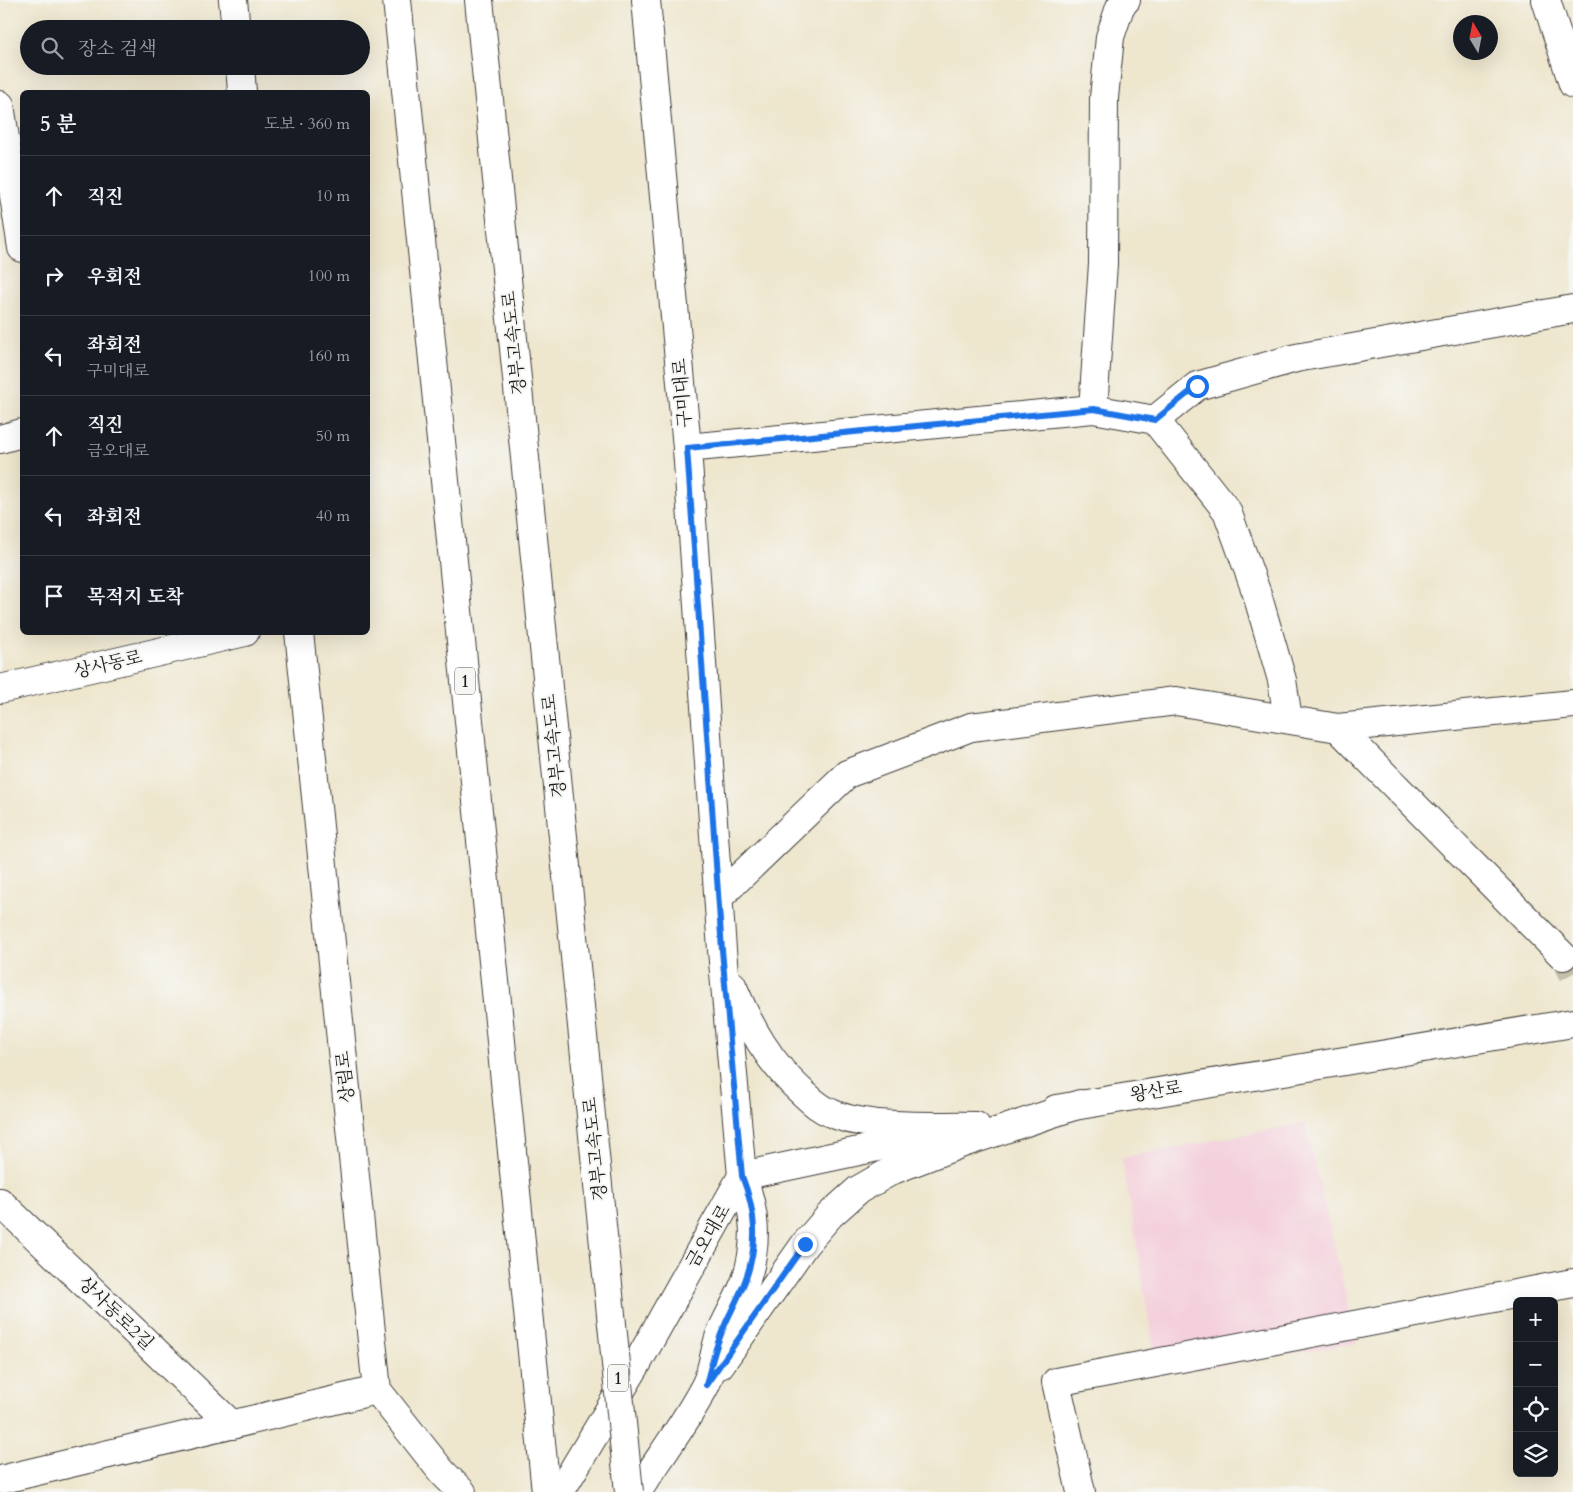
<!DOCTYPE html>
<html lang="ko">
<head>
<meta charset="utf-8">
<style>
  body { margin:0; font-family:Cardo,"Noto Serif KR",serif; background:#242831; color:#f1f3f6 }
  .controls { position:absolute; right:15px; bottom:15px; display:grid; overflow:hidden; border-radius:8px; box-shadow:0 5px 20px #0002 }
  .controls button { width:45px; height:45px; display:grid; place-items:center; padding:0; border:0; border-bottom:1px solid #363941; background:#171b24; color:#f1f3f6; font:25px sans-serif }
  .compass { position:absolute; left:1453px; top:15px; width:45px; height:45px; border-radius:50%; background:#171b24; box-shadow:0 5px 20px #0002; rotate:350deg }
  .stop { position:absolute; width:15px; height:15px; margin:-11px; border:4px solid #1a73e8; border-radius:50%; background:#fff }
  .stop.end { background:#1a73e8; border-color:#fff; box-shadow:0 1px 5px #0008 }
  .list { margin:0; padding:0; list-style:none }
  h2 { display:flex; justify-content:space-between; align-items:center; height:65px; margin:0; padding:0 20px; font-size:21px }
  h2 small { font-size:16px; font-weight:400; color:#9ea1a6 }
  .list li { display:grid; grid-template-columns:32px 1fr auto; gap:15px; align-items:center; box-sizing:border-box; height:80px; padding:0 20px; border-top:1px solid #363941 }
  .list b { display:block; font-size:19px; white-space:nowrap }
  .list p { margin:0; font-size:16px; white-space:nowrap; color:#9ea1a6 }
  .list em { font-size:16px; font-style:normal; color:#9ea1a6 }
  .icon { flex:none; width:28px; height:28px; fill:none; stroke:currentColor; stroke-width:2; stroke-linecap:round; stroke-linejoin:round }
  .map { position:relative; flex:none; width:1573px; height:1492px; overflow:hidden }
  .search { position:absolute; background:#171b24; box-shadow:0 5px 20px #0002; left:20px; top:20px; width:350px; height:55px; display:flex; align-items:center; gap:12px; box-sizing:border-box; padding:0 18px; border-radius:28px; color:#9ea1a6; font-size:19px }
  .panel { position:absolute; background:#171b24; box-shadow:0 5px 20px #0002; left:20px; top:90px; width:350px; height:545px; border-radius:8px }
  .map>svg:first-child { display:block }
  .built { fill:#f4cfdc }
  .lines { fill:none; stroke-linecap:round; stroke-linejoin:round }
  .minor-tunnel { stroke:#c4beaa; stroke-width:28; stroke-dasharray:28 14; stroke-linecap:butt }
  .minor-casing { stroke:#3c3a37; stroke-width:30 }
  .tertiary-casing { stroke:#3c3a37; stroke-width:30 }
  .secondary-casing { stroke:#3c3a37; stroke-width:30 }
  .motorway-casing { stroke:#3c3a37; stroke-width:30 }
  .minor { stroke:#fff; stroke-width:28 }
  .tertiary { stroke:#fff; stroke-width:28 }
  .secondary { stroke:#fff; stroke-width:28 }
  .motorway { stroke:#fff; stroke-width:28 }
  .motorway-bridge-casing { stroke:#3c3a37; stroke-width:30; stroke-linecap:butt }
  .motorway-bridge { stroke:#fff; stroke-width:28 }
  .route { stroke:#1a73e8; stroke-width:6 }
  .labels { text-anchor:middle; stroke-width:4; stroke-linejoin:round; paint-order:stroke }
  .shield { fill:#f6f6f2; stroke:#5d5d5c; stroke-width:1 }
  .shield-label { font-size:16px; font-weight:bold; fill:#1c1c1c }
  .street-label { font-size:18px; fill:#1c1c1c; stroke:#f6f6f2 }
</style>
</head>
<body>
<div class="map">
<svg width="1573" height="1492" viewBox="0 0 1573 1492">
  <rect width="100%" height="100%" fill="#f6f6f2"/>
  <filter id="ink" filterUnits="userSpaceOnUse"><feTurbulence type="fractalNoise" baseFrequency=".02" numOctaves="2"/><feDisplacementMap in="SourceGraphic" scale="10" xChannelSelector="R" yChannelSelector="G"/><feConvolveMatrix kernelMatrix="1 2 1 2 8 2 1 2 1" color-interpolation-filters="sRGB"/></filter>
  <filter id="wash" filterUnits="userSpaceOnUse"><feTurbulence type="fractalNoise" baseFrequency=".0096" numOctaves="4" result="noise"/><feDisplacementMap in="SourceGraphic" scale="20" xChannelSelector="R" yChannelSelector="G"/><feGaussianBlur stdDeviation="1.12" result="paint"/><feColorMatrix in="noise" values="0 0 0 0 0 0 0 0 0 0 0 0 0 0 0 0 0 1.4 0 .05"/><feComposite in="paint" operator="in"/></filter>
  <g filter="url(#wash)">
    <rect width="100%" height="100%" fill="#eee6cd"/>
    <polygon class="built" points="1305,1123 1357,1343 1158,1375 1122,1158"/>
  </g>
  <g filter="url(#ink)">
    <g class="lines">
      <polyline class="minor-tunnel" points="1563,956 1573,973"/>
      <defs>
        <g id="minor">
          <polyline points="233,0 236,29"/>
          <polyline points="1546,0 1573,84"/>
          <polyline points="240,66 242,92"/>
          <polyline points="0,105 22,248"/>
          <polyline points="1093,409 1103,264 1104,98 1110,37 1120,7 1126,0"/>
          <polyline points="1155,420 1197,386 1296,358 1573,309"/>
          <polyline points="0,439 22,433"/>
          <polyline points="687,448 1093,409 1155,420 1227,511 1257,594 1282,680 1288,719"/>
          <polyline points="299,632 377,1390 442,1472 462,1492"/>
          <polyline points="0,689 245,632"/>
          <polyline points="719,897 847,774 971,727 1176,701 1338,728"/>
          <polyline points="1563,956 1338,728 1573,704"/>
          <polyline points="0,1202 232,1425"/>
          <polyline points="0,1480 377,1390"/>
          <polyline points="1081,1492 1056,1382 1573,1283"/>
        </g>
        <g id="tertiary">
          <polyline points="1056,1109 1573,1023"/>
          <polyline points="742,1176 948,1132"/>
        </g>
        <g id="secondary">
          <path d="M732 985C749 1026 770 1064 803 1093 812 1101 820 1109 831 1113 870 1130 933 1125 976 1126"/>
          <polyline points="720,1365 805,1244 830,1215 858,1190 893,1170 963,1143 1080,1104"/>
          <polyline points="560,1492 638,1362 742,1176"/>
          <path d="M637 1492C660 1457 685 1424 705 1386 713 1371 714 1351 720 1335 728 1316 739 1299 746 1280 758 1243 756 1212 742 1176L722 950 687 448 646 0"/>
        </g>
        <g id="motorway">
          <polyline points="397,0 546,1492"/>
          <polyline points="479,0 606,1265"/>
        </g>
      </defs>
      <use href="#minor" class="minor-casing"/>
      <use href="#tertiary" class="tertiary-casing"/>
      <use href="#secondary" class="secondary-casing"/>
      <use href="#motorway" class="motorway-casing"/>
      <use href="#minor" class="minor"/>
      <use href="#tertiary" class="tertiary"/>
      <use href="#secondary" class="secondary"/>
      <use href="#motorway" class="motorway"/>
      <defs>
        <polyline id="motorway-bridge" points="606,1265 629,1492"/>
      </defs>
      <use href="#motorway-bridge" class="motorway-bridge-casing"/>
      <use href="#motorway-bridge" class="motorway-bridge"/>
    </g>
  </g>
  <g class="lines" filter="url(#ink)">
    <path class="route" d="M805 1244 706 1385C710 1369 714 1352 720 1337 727 1317 738 1300 745 1281 759 1244 756 1212 742 1176L722 950 687 448 1094 409 1155 420 1197 386"/>
  </g>
  <g class="labels">
    <g class="shield">
      <rect x="455" y="667.5" width="20" height="27" rx="4"/>
      <rect x="608" y="1364.5" width="20" height="27" rx="4"/>
    </g>
    <g class="shield-label">
      <text x="465" y="687">1</text>
      <text x="618" y="1384">1</text>
    </g>
    <g class="street-label">
      <text transform="translate(514 343) rotate(-96)" y="6">경부고속도로</text>
      <text transform="translate(682 393) rotate(-95)" y="6">구미대로</text>
      <text transform="translate(108 664) rotate(-13)" y="6">상사동로</text>
      <text transform="translate(554 746) rotate(-96)" y="6">경부고속도로</text>
      <text transform="translate(345 1077) rotate(-96)" y="6">상림로</text>
      <text transform="translate(1156 1091) rotate(-9)" y="6">왕산로</text>
      <text transform="translate(595 1149) rotate(-96)" y="6">경부고속도로</text>
      <text transform="translate(708 1236) rotate(-60)" y="6">금오대로</text>
      <text transform="translate(116 1313) rotate(44)" y="6">상사동로2길</text>
    </g>
  </g>
</svg>
<div class="controls">
<button>+</button>
<button>−</button>
<button><svg class="icon" aria-label="locate" viewBox="0 0 24 24"><circle cx="12" cy="12" r="6"/><path d="M12 2v4M12 18v4M2 12h4M18 12h4"/></svg></button>
<button><svg class="icon" aria-label="layers" viewBox="0 0 24 24"><path d="M12 4l9 5-9 5-9-5zM3 14l9 5 9-5"/></svg></button>
</div>
<svg class="compass" viewBox="-18 -18 36 36"><path d="M0-13l5 13h-10z" fill="#e53935"/><path d="M0 13l5-13h-10z" fill="#9ea1a6"/></svg>
<div class="stop" style="left:1197px;top:386px"></div>
<div class="stop end" style="left:805px;top:1244px"></div>
<div class="search"><svg class="icon" aria-label="search" viewBox="0 0 24 24"><circle cx="10" cy="10" r="6"/><path d="M15 15l6 6"/></svg>장소 검색</div>
<section class="panel">
<h2>5 분<small>도보 · 360 m</small></h2>
<ul class="list">
<li><svg class="icon" aria-label="ahead" viewBox="0 0 24 24"><path d="M12 20V5M6 11l6-6 6 6"/></svg><div><b>직진</b></div><em>10 m</em></li>
<li><svg class="icon" aria-label="right" viewBox="0 0 24 24"><path d="M7 20v-9h11M14 6l5 5-5 5"/></svg><div><b>우회전</b></div><em>100 m</em></li>
<li><svg class="icon" aria-label="left" viewBox="0 0 24 24"><path d="M17 20v-9H6M10 6l-5 5 5 5"/></svg><div><b>좌회전</b><p>구미대로</p></div><em>160 m</em></li>
<li><svg class="icon" aria-label="ahead" viewBox="0 0 24 24"><path d="M12 20V5M6 11l6-6 6 6"/></svg><div><b>직진</b><p>금오대로</p></div><em>50 m</em></li>
<li><svg class="icon" aria-label="left" viewBox="0 0 24 24"><path d="M17 20v-9H6M10 6l-5 5 5 5"/></svg><div><b>좌회전</b></div><em>40 m</em></li>
<li><svg class="icon" aria-label="arrive" viewBox="0 0 24 24"><path d="M6 21V4h12l-3 4 3 4H6"/></svg><div><b>목적지 도착</b></div></li>
</ul>
</section>
</div>
</body>
</html>
